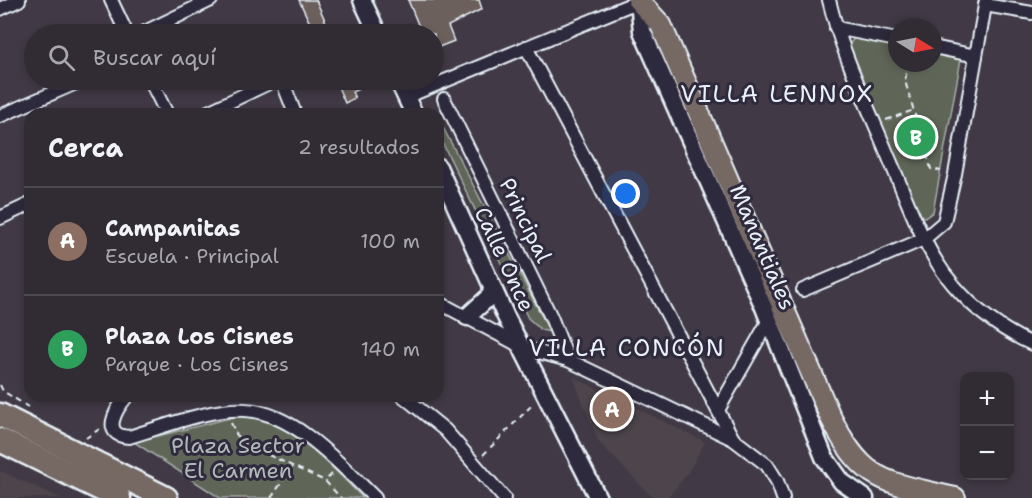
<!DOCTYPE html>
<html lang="es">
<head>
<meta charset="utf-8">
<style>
  body { margin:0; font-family:"Shantell Sans",sans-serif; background:#39343c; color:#f1f3f6 }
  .controls { position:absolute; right:18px; bottom:18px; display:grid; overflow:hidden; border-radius:12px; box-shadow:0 3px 9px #0003 }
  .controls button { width:54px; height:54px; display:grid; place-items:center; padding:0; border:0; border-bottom:2px solid #4c484f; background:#312c34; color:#f1f3f6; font:30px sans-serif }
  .compass { position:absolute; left:888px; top:18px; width:54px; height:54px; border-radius:50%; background:#312c34; box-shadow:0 3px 9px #0003; rotate:100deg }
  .you { position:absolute; left:626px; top:194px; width:21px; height:21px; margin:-15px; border:4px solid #fff; border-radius:50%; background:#1a73e8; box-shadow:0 0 0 9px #1a73e833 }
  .badge { display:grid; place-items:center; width:39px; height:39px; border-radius:50%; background:#e797bd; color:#fff; font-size:20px; font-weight:700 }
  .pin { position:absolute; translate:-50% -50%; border:3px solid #fff; box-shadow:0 2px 6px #0006 }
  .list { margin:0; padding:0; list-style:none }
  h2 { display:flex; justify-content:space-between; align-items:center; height:78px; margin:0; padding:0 24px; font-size:26px }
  h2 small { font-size:20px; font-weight:400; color:#a8a7ac }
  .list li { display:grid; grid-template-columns:39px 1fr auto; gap:18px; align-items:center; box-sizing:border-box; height:108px; padding:0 24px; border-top:2px solid #4c484f }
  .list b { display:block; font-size:22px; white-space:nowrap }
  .list p { margin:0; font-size:20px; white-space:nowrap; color:#a8a7ac }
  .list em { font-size:20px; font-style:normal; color:#a8a7ac }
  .icon { flex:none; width:33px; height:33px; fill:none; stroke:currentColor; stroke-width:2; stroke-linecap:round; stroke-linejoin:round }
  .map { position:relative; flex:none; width:1032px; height:498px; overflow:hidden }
  .search { position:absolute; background:#312c34; box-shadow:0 3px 9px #0003; left:24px; top:24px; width:420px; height:66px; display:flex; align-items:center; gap:15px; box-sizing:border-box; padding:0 21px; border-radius:33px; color:#a8a7ac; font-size:22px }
  .panel { position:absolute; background:#312c34; box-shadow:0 3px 9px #0003; left:24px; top:108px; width:420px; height:294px; border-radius:18px }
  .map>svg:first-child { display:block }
  .built { fill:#4e454c }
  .green { fill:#5f6658; stroke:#a4aca8; stroke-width:1.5 }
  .building { fill:#6c605b; stroke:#e8f1f8; stroke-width:1.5 }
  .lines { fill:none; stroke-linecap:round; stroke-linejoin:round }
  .street-casing { stroke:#e8f1f8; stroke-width:16 }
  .secondary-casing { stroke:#e8f1f8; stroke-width:21 }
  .primary-casing { stroke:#e8f1f8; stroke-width:24 }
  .highway-casing { stroke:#e8f1f8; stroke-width:27 }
  .path { stroke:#e8f1f8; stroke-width:2; stroke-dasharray:6 4.5; stroke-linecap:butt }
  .street { stroke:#2f2a3d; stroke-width:12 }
  .secondary { stroke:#2f2a3d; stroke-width:16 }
  .primary { stroke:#766964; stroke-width:20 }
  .highway { stroke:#766964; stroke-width:22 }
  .labels { text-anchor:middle; stroke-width:6; stroke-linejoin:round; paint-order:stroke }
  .street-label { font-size:22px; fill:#e8f1f8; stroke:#2f2a3d }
  .park-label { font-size:22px; fill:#b1b9b8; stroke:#2f2a3d }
  .neighbourhood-label { font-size:24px; letter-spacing:1.5px; fill:#e8f1f8; stroke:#2f2a3d }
</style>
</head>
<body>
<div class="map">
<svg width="1032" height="498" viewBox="0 0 1032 498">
  <rect width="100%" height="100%" fill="#413a46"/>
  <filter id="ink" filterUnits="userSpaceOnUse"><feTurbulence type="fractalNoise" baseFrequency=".0167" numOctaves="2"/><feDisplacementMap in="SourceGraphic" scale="12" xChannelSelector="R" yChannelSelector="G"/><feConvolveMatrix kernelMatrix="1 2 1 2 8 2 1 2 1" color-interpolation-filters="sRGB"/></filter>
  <g filter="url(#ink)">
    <g class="built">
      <polygon points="573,377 705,442 687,474 667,498 653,498 598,441"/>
      <polygon points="0,471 56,496 60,498 0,498"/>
    </g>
    <g class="green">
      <polygon points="856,36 897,45 897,63 933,63 933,53 961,59 933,212 926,217 918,216 847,47"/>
      <polygon points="438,118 550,332 541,330 528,318 438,134"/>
      <path d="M238 416C247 417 258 416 266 420 303 435 335 470 363 498H220L134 442Z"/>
    </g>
    <g class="building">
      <polygon points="299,0 316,0 331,34 315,34"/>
      <polygon points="408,0 479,0 482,9 448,26 454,41 434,49 434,34 422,34"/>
      <polygon points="335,80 378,80 352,92 355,98 345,103"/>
    </g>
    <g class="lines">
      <defs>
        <g id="street">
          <polyline points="111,0 127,34"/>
          <path d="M829 0C842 55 868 106 889 158 906 197 920 239 944 273 967 304 997 328 1032 344"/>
          <polyline points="985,5 1032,13"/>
          <polyline points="0,9 19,0"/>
          <polyline points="836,28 897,40"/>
          <polyline points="141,34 211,0"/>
          <polyline points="526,47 733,439"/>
          <polyline points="933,47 976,56"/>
          <polyline points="150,80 167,114"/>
          <polyline points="282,80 295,114"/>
          <polyline points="406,97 639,1"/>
          <polyline points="444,99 551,317 568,360"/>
          <polyline points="204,114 275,80"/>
          <polyline points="0,116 83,80"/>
          <polyline points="0,218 30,204"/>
          <polyline points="803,290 924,239 944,222 955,174 986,0"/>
          <polyline points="438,302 524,348 568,360 733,439 767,465 777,481 783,498"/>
          <path d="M127 396C116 409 100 435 129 437 163 427 210 408 245 410 294 412 341 465 375 498"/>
          <polyline points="403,396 445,430 504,498"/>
          <polyline points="718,410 769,320"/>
        </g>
        <g id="secondary">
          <polyline points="362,0 378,34"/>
          <polyline points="639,1 642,31 763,305 824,457 842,482 865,498"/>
          <polyline points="398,80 414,114"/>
          <polyline points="438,167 506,317 598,498"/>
          <polyline points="467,317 491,295 492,286"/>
        </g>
        <path id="primary" d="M638 0 661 25 830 416C864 485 885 481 955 498"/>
        <g id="highway">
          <polyline points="0,415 166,498"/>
          <polyline points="0,440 119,498"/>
        </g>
      </defs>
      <use href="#street" class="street-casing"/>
      <use href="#secondary" class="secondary-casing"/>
      <use href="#primary" class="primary-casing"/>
      <use href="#highway" class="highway-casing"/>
      <g class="path">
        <polyline points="908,63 905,81 931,169 941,171"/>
        <polyline points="886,120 914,110"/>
        <polyline points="438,144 442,153"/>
        <polyline points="0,385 3,391 28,407"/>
        <polyline points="231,423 240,442 325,481"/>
        <polyline points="86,438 101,428"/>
        <polyline points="483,455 534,403"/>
        <polyline points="332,474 325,481 341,498"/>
        <polyline points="271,498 293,466"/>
      </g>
      <use href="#street" class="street"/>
      <use href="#secondary" class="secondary"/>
      <use href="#primary" class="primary"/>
      <use href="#highway" class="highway"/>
    </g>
  </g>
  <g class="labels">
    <g class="street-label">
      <text transform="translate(526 220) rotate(64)" y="8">Principal</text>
      <text transform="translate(763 247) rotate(67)" y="8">Manantiales</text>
      <text transform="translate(505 259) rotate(65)" y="8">Calle Once</text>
    </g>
    <g class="park-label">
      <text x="238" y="453">Plaza Sector<tspan x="238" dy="25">El Carmen</tspan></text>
    </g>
    <g class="neighbourhood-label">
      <text x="777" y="102">VILLA LENNOX</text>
      <text x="627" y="356">VILLA CONCÓN</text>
    </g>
  </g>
</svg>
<div class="controls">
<button>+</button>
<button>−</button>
</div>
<svg class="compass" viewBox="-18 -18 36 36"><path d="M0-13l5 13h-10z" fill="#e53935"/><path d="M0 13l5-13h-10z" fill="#a8a7ac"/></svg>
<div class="you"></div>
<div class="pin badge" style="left:612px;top:409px;background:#8d6e63">A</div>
<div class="pin badge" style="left:916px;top:137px;background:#2e9e5b">B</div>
<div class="search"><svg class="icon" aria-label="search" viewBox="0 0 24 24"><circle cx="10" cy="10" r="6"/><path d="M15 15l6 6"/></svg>Buscar aquí</div>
<section class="panel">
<h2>Cerca<small>2 resultados</small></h2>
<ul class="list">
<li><span class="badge" style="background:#8d6e63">A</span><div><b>Campanitas</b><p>Escuela · Principal</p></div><em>100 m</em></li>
<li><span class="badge" style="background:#2e9e5b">B</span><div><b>Plaza Los Cisnes</b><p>Parque · Los Cisnes</p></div><em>140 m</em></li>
</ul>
</section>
</div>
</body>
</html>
